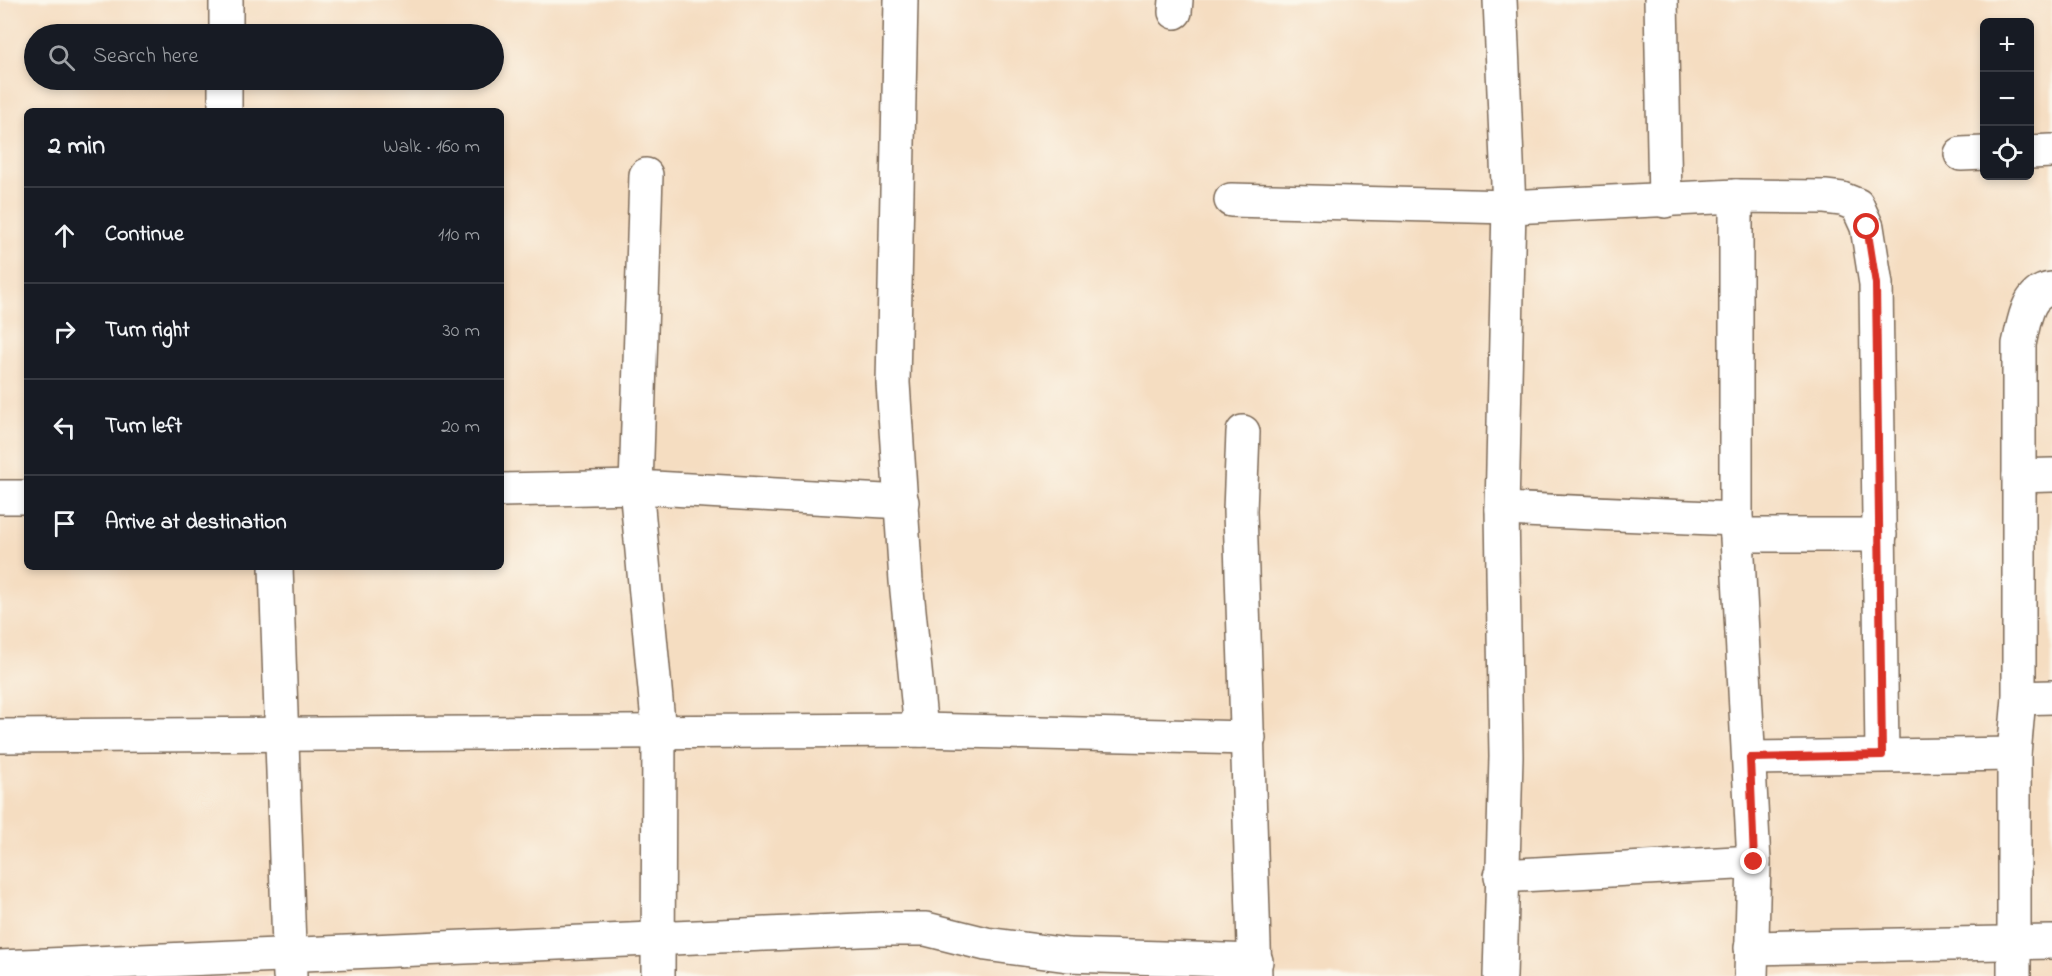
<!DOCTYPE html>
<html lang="en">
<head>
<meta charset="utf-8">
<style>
  body { margin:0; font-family:"Indie Flower",sans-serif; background:#242831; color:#f1f3f6 }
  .controls { position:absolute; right:18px; top:18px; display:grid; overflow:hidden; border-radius:9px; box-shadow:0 3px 9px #0003 }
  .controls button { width:54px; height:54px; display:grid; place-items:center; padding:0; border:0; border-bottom:2px solid #363941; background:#171b24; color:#f1f3f6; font:30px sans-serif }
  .stop { position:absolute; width:18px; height:18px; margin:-14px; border:4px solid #d93025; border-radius:50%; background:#fff }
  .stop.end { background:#d93025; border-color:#fff; box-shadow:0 2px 6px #0008 }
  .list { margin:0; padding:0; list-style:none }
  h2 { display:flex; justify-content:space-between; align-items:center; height:78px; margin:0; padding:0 24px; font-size:26px }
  h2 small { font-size:20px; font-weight:400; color:#9ea1a6 }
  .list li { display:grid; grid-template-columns:39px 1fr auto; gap:18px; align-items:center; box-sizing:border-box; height:96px; padding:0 24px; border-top:2px solid #363941 }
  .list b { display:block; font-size:22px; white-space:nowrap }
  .list em { font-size:20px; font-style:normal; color:#9ea1a6 }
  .icon { flex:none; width:33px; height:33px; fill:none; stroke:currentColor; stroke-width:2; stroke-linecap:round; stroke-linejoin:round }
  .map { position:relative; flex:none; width:2052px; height:976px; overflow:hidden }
  .search { position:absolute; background:#171b24; box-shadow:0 3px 9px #0003; left:24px; top:24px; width:480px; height:66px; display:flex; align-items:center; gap:15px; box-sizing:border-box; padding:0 21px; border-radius:33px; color:#9ea1a6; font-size:22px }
  .panel { position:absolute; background:#171b24; box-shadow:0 3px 9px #0003; left:24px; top:108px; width:480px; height:462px; border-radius:9px }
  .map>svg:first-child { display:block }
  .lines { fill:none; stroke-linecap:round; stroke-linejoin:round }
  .minor-casing { stroke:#7c6957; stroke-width:36 }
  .minor { stroke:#fff; stroke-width:33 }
  .route { stroke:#d93025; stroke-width:8 }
</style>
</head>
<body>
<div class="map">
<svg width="2052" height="976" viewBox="0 0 2052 976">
  <rect width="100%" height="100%" fill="#fbf7ec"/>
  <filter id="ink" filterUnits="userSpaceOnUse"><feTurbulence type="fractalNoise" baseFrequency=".0167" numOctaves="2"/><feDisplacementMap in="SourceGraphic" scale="12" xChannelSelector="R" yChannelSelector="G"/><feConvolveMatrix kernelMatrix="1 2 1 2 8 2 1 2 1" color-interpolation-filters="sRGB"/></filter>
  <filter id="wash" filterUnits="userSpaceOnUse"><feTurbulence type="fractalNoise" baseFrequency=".008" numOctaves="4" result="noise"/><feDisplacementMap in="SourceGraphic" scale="24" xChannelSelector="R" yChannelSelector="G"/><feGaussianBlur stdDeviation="1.35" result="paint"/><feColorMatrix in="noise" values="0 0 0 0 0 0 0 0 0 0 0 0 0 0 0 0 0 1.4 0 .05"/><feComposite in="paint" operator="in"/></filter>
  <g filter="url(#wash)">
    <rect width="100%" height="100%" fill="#f5ddc1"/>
  </g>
  <g filter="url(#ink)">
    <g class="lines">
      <defs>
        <g id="minor">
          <polyline points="901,0 893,383 906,581 921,730"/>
          <polyline points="1661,0 1665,201"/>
          <polyline points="1175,12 1176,0"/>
          <polyline points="226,34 226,0"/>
          <polyline points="225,111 225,80"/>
          <polyline points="2030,152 2052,151"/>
          <polyline points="1961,154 1984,153"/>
          <polyline points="646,175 636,487 659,732 658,976"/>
          <polyline points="1736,196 1736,519 1754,862 1751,976"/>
          <polyline points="1231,200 1509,207 1736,196 1825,197 1842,199 1857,205 1867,227 1876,284 1882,755"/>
          <polyline points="1243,432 1240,511 1255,976"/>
          <polyline points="2019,476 2052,475"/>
          <polyline points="501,490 636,487 902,502"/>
          <polyline points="0,497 27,497"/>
          <polyline points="1502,509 1736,519"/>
          <polyline points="1737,535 1880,535"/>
          <polyline points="276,567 290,976"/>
          <polyline points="2019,698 2052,697"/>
          <polyline points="0,736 921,730 1249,738"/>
          <polyline points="1750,758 2014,754"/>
          <polyline points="1501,876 1754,862"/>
          <polyline points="1751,948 2052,942"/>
          <polyline points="0,967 883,929 926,929 986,944 1068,955 1256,961"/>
          <polyline points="1500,976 1506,757 1502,509 1509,207 1500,0"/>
          <path d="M2014 976V754L2019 698V344C2024 324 2026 291 2052 289"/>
        </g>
      </defs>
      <use href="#minor" class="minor-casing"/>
      <use href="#minor" class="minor"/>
    </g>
  </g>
  <g class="lines" filter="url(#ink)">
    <polyline class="route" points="1754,862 1750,758 1882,755 1876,284 1867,227"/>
  </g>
</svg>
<div class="controls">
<button>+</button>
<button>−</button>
<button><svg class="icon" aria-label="locate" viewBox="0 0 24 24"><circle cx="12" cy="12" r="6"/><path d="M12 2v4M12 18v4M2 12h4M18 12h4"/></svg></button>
</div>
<div class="stop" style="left:1867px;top:227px"></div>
<div class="stop end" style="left:1754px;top:862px"></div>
<div class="search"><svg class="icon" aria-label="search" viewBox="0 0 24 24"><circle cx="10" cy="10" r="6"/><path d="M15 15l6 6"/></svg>Search here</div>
<section class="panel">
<h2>2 min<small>Walk · 160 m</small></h2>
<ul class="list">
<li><svg class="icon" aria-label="ahead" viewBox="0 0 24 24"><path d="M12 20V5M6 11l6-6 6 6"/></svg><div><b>Continue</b></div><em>110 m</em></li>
<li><svg class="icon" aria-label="right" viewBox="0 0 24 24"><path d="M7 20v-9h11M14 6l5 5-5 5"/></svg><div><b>Turn right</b></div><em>30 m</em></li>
<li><svg class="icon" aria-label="left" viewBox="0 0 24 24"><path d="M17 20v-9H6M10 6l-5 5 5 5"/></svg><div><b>Turn left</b></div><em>20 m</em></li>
<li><svg class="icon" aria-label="arrive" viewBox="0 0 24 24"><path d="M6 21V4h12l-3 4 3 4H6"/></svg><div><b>Arrive at destination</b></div></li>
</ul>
</section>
</div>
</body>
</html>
